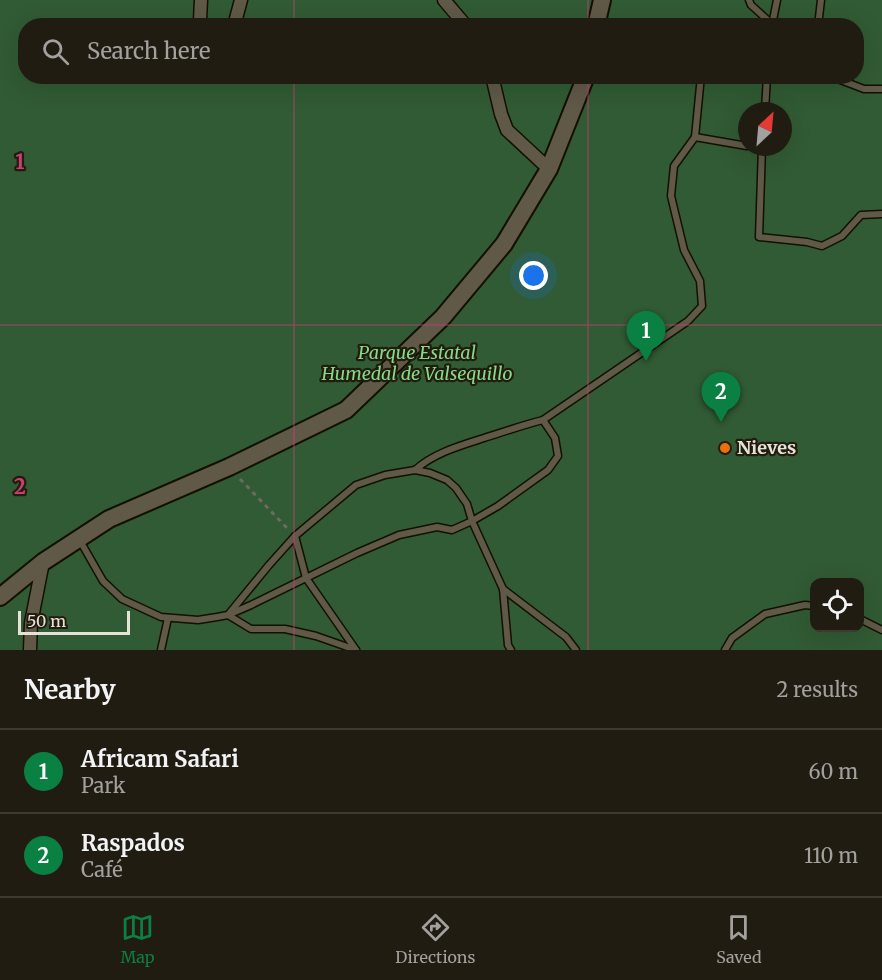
<!DOCTYPE html>
<html lang="en">
<head>
<meta charset="utf-8">
<style>
  body { margin:0; font-family:Merriweather,serif; background:#29251a; color:#f1f3f6 }
  .controls { position:absolute; right:18px; bottom:18px; display:grid; overflow:hidden; border-radius:12px; box-shadow:0 6px 24px #0002 }
  .controls button { width:54px; height:54px; display:grid; place-items:center; padding:0; border:0; border-bottom:2px solid #3e3a31; background:#211c11; color:#f1f3f6; font:30px sans-serif }
  .compass { position:absolute; left:738px; top:102px; width:54px; height:54px; border-radius:50%; background:#211c11; box-shadow:0 6px 24px #0002; rotate:26deg }
  .scale { position:absolute; left:18px; bottom:15px; width:112px; box-sizing:border-box; padding-left:6px; border:3px solid #e6e2d8; border-top:0; font-size:16px; line-height:21px; white-space:nowrap; color:#e6e2d8; -webkit-text-stroke:4px #221c0e; paint-order:stroke }
  .you { position:absolute; left:534px; top:276px; width:21px; height:21px; margin:-15px; border:4px solid #fff; border-radius:50%; background:#1a73e8; box-shadow:0 0 0 9px #1a73e833 }
  .badge { display:grid; place-items:center; width:39px; height:39px; border-radius:50%; background:#0b8043; color:#fff; font-size:20px; font-weight:700 }
  .pin { position:absolute; translate:-50% -50px; filter:drop-shadow(0 2px 3px #0008) }
  .pin::after { content:''; position:absolute; top:32px; width:21px; height:18px; background:inherit; clip-path:polygon(0 0,100% 0,50% 100%) }
  .list { margin:0; padding:0; list-style:none }
  h2 { display:flex; justify-content:space-between; align-items:center; height:78px; margin:0; padding:0 24px; font-size:26px }
  h2 small { font-size:20px; font-weight:400; color:#a2a19f }
  .list li { display:grid; grid-template-columns:39px 1fr auto; gap:18px; align-items:center; box-sizing:border-box; height:84px; padding:0 24px; border-top:2px solid #3e3a31 }
  .list b { display:block; font-size:22px; white-space:nowrap }
  .list p { margin:0; font-size:20px; white-space:nowrap; color:#a2a19f }
  .list em { font-size:20px; font-style:normal; color:#a2a19f }
  .icon { flex:none; width:33px; height:33px; fill:none; stroke:currentColor; stroke-width:2; stroke-linecap:round; stroke-linejoin:round }
  .map { position:relative; flex:none; width:882px; height:650px; overflow:hidden }
  .search { position:absolute; background:#211c11; box-shadow:0 6px 24px #0002; left:18px; right:18px; top:18px; height:66px; display:flex; align-items:center; gap:15px; box-sizing:border-box; padding:0 21px; border-radius:24px; color:#a2a19f; font-size:22px }
  .sheet { height:246px; background:#211c11 }
  nav { display:flex; justify-content:space-around; align-items:center; box-sizing:border-box; height:84px; border-top:2px solid #3e3a31; background:#211c11; font-size:16px; color:#a2a19f }
  nav a { display:grid; justify-items:center; gap:3px }
  nav .on { color:#0b8043 }
  .map>svg:first-child { display:block }
  .green { fill:#315b34; fill-rule:evenodd }
  .lines { fill:none; stroke-linecap:round; stroke-linejoin:round }
  .lane-casing { stroke:#140f03; stroke-width:9 }
  .street-casing { stroke:#140f03; stroke-width:15 }
  .secondary-casing { stroke:#140f03; stroke-width:20 }
  .path { stroke:#6f6a5d; stroke-width:3; stroke-dasharray:4.5 4.5; stroke-linecap:butt }
  .lane { stroke:#605948; stroke-width:6 }
  .street { stroke:#605948; stroke-width:12 }
  .secondary { stroke:#605948; stroke-width:16 }
  .grid { fill:none; stroke:#c94074; stroke-width:1.5; stroke-opacity:0.55 }
  .food-dot { fill:#e8710a; stroke:#221c0e; stroke-width:2 }
  .labels { text-anchor:middle; stroke-width:4.5; stroke-linejoin:round; paint-order:stroke }
  .park-label { font-size:18px; font-style:italic; fill:#85da8a; stroke:#221c0e }
  .poi-label { font-size:18px; font-weight:bold; fill:#e6e2d8; stroke:#221c0e; text-anchor:start }
  .grid-label { font-size:20px; text-anchor:middle; font-weight:bold; fill:#c94074; stroke:#221c0e; stroke-width:4.5; stroke-linejoin:round; paint-order:stroke }
</style>
</head>
<body>
<div class="map">
<svg width="882" height="650" viewBox="0 0 882 650">
  <rect width="100%" height="100%" fill="#2c2617"/>
  <path class="green" d="M0 0H882V650H0ZM26 26H856V76H26ZM747 111H783V147H747ZM814 582H860V628H814Z"/>
  <g class="lines">
    <defs>
      <g id="lane">
        <polyline points="749,0 751,5 772,24 775,26"/>
        <polyline points="772,25 777,0"/>
        <polyline points="761,26 772,24"/>
        <polyline points="818,26 821,0"/>
        <polyline points="830,76 864,89 882,89"/>
        <polyline points="765,111 767,76"/>
        <polyline points="695,137 701,76"/>
        <polyline points="762,147 759,237 807,242 822,246 842,236 861,215 882,214"/>
        <path d="M415 470C434 453 459 446 484 438 503 432 523 425 543 420L688 321 702 306 700 281 684 250 671 196 674 166 695 137 747 146"/>
        <polyline points="295,536 306,578 356,650"/>
        <polyline points="79,539 103,581 122,599 161,617 198,620 217,617 228,615 251,605 357,553 399,535 437,527 452,530 472,521 498,506 548,470 558,456 555,438 543,420"/>
        <polyline points="503,589 566,637 576,650"/>
        <polyline points="860,619 882,630"/>
        <polyline points="161,650 168,618"/>
        <polyline points="356,650 316,636 285,629 251,629 228,615 269,565 295,536 356,485 385,475 415,470 430,473 447,480 456,488 467,504 472,521 503,589 508,645 511,650"/>
        <polyline points="725,650 732,638 765,614 805,605 814,606"/>
      </g>
      <g id="street">
        <polyline points="201,0 200,20 205,26"/>
        <polyline points="444,0 466,26"/>
        <polyline points="234,26 241,0"/>
        <polyline points="492,76 501,114 507,130 549,169"/>
        <polyline points="30,650 31,623 43,562"/>
      </g>
      <g id="secondary">
        <polyline points="596,26 602,0"/>
        <polyline points="0,597 43,562 109,519 229,467 346,410 443,317 504,244 549,169 586,76"/>
      </g>
    </defs>
    <use href="#lane" class="lane-casing"/>
    <use href="#street" class="street-casing"/>
    <use href="#secondary" class="secondary-casing"/>
    <polyline class="path" points="240,479 288,529"/>
    <use href="#lane" class="lane"/>
    <use href="#street" class="street"/>
    <use href="#secondary" class="secondary"/>
  </g>
  <path class="grid" d="M294 0V26M588 0V26M294 76V650M588 76V650M0 325H882"/>
  <circle class="food-dot" cx="725" cy="448" r="6"/>
  <g class="labels">
    <g class="park-label">
      <text x="417" y="359">Parque Estatal<tspan x="417" dy="21">Humedal de Valsequillo</tspan></text>
    </g>
    <g class="poi-label">
      <text x="737" y="454">Nieves</text>
    </g>
  </g>
  <g class="grid-label">
    <text x="20" y="169">1</text>
    <text x="20" y="494">2</text>
  </g>
</svg>
<div class="controls">
<button><svg class="icon" aria-label="locate" viewBox="0 0 24 24"><circle cx="12" cy="12" r="6"/><path d="M12 2v4M12 18v4M2 12h4M18 12h4"/></svg></button>
</div>
<svg class="compass" viewBox="-18 -18 36 36"><path d="M0-13l5 13h-10z" fill="#e53935"/><path d="M0 13l5-13h-10z" fill="#a2a19f"/></svg>
<div class="scale">50 m</div>
<div class="you"></div>
<div class="pin badge" style="left:646px;top:361px">1</div>
<div class="pin badge" style="left:721px;top:422px">2</div>
<div class="search"><svg class="icon" aria-label="search" viewBox="0 0 24 24"><circle cx="10" cy="10" r="6"/><path d="M15 15l6 6"/></svg>Search here</div>
</div>
<section class="sheet">
<h2>Nearby<small>2 results</small></h2>
<ul class="list">
<li><span class="badge">1</span><div><b>Africam Safari</b><p>Park</p></div><em>60 m</em></li>
<li><span class="badge">2</span><div><b>Raspados</b><p>Café</p></div><em>110 m</em></li>
</ul>
</section>
<nav>
<a class="on"><svg class="icon" aria-label="map" viewBox="0 0 24 24"><path d="M3 6l6-2 6 2 6-2v14l-6 2-6-2-6 2zM9 4v14M15 6v14"/></svg>Map</a>
<a><svg class="icon" aria-label="directions" viewBox="0 0 24 24"><path d="M12 3l9 9-9 9-9-9zM9 14v-3h6M13 9l2 2-2 2"/></svg>Directions</a>
<a><svg class="icon" aria-label="saved" viewBox="0 0 24 24"><path d="M7 4h10v16l-5-4-5 4z"/></svg>Saved</a>
</nav>
</body>
</html>
